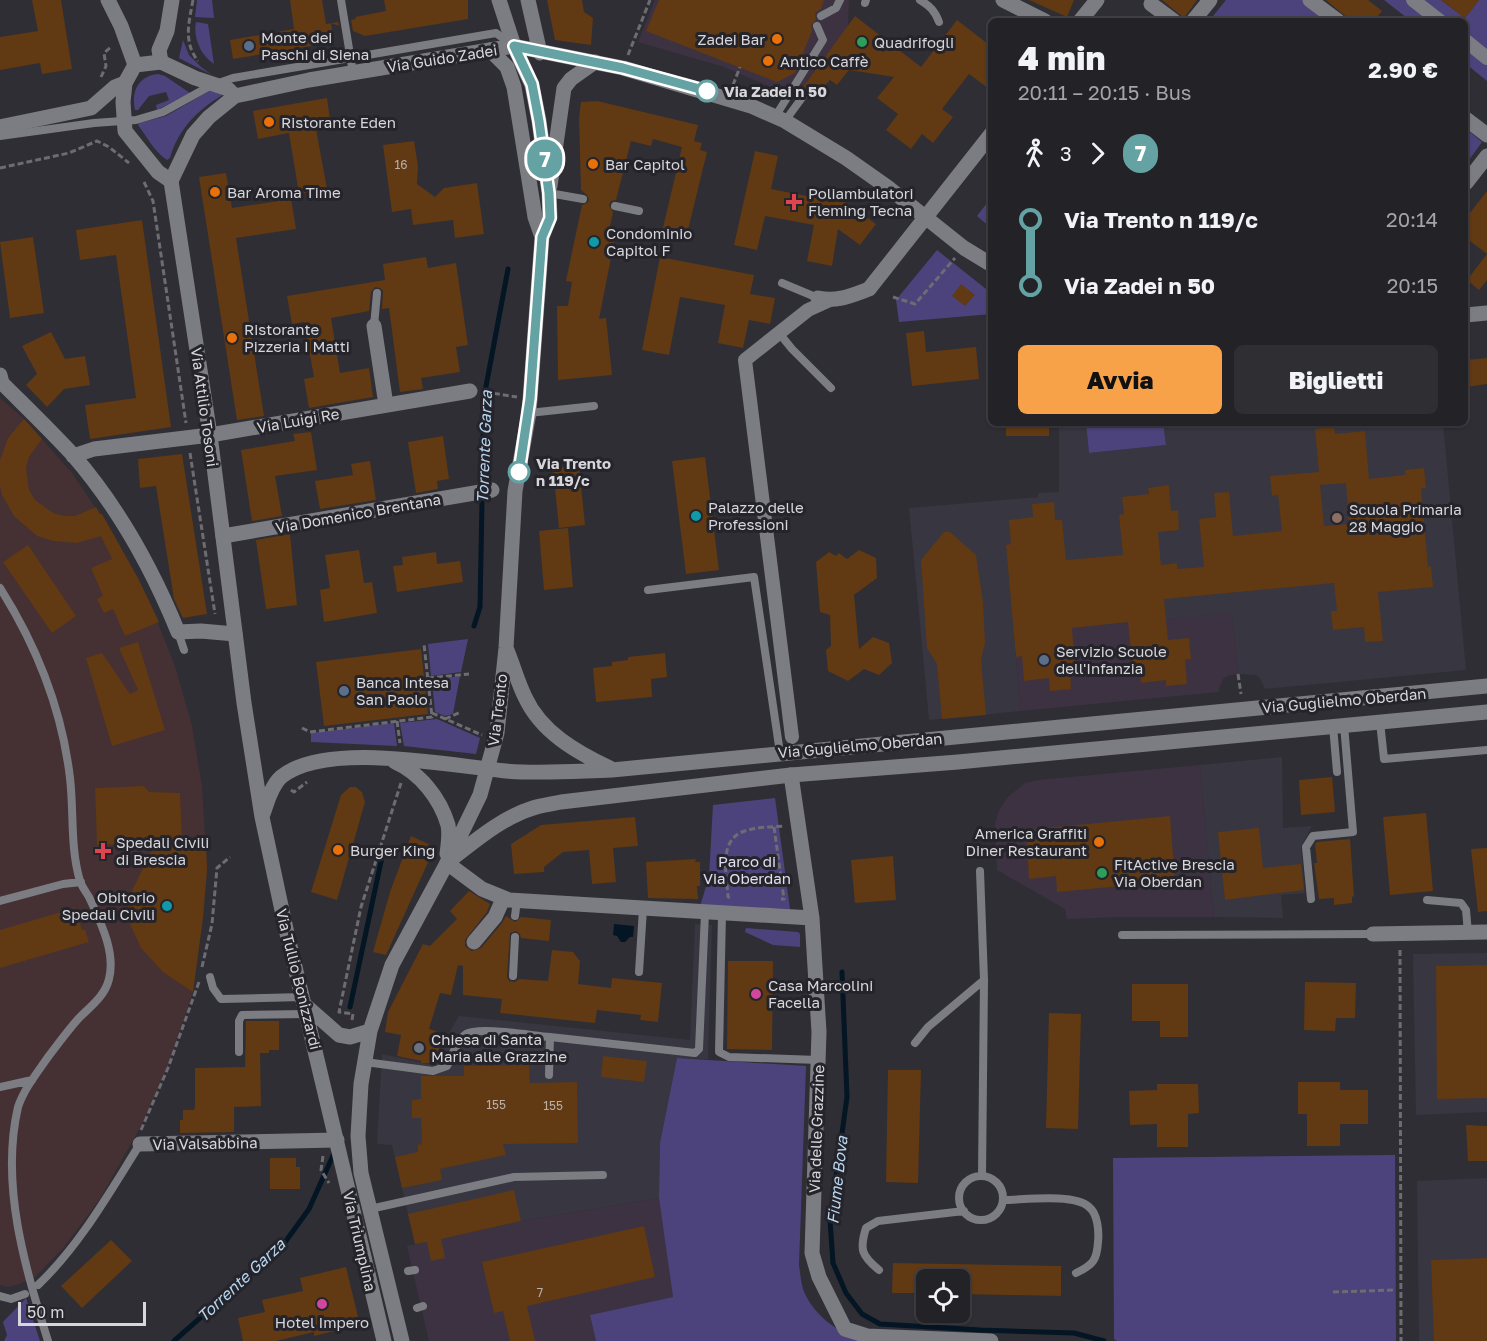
<!DOCTYPE html>
<html lang="it">
<meta charset="utf-8">
<style>
:root{--surface:#232227;--page:#2f2f33;--text:#f1f3f6;--muted:#a3a4a7;--line:#403f44;--accent:#f7a149}
body{margin:0;font-family:"Golos Text",sans-serif;background:var(--page);color:var(--text);height:100vh;display:flex;flex-direction:column;font-size:22px;white-space:nowrap}
*{box-sizing:border-box;margin:0}
p{font-size:20px;color:var(--muted)}
.icon{flex:none;width:33px;height:33px;fill:none;stroke:currentColor;stroke-width:2;stroke-linecap:round;stroke-linejoin:round}
.map{position:relative;flex:1;overflow:hidden}
.side{position:absolute;left:988px;top:18px;width:480px;height:408px;display:flex;flex-direction:column;background:var(--surface);border-radius:9px;box-shadow:0 2px 4px #0004,0 0 0 2px var(--line)}
.side>*{flex:none}
.badge{padding:0 12px;border-radius:20px;font-size:21px;line-height:39px}
.buttons{position:absolute;left:916px;top:1269px;display:grid;gap:12px}
.buttons a{display:grid;place-items:center;width:54px;height:54px;border-radius:9px;background:var(--surface);box-shadow:0 2px 4px #0004,0 0 0 2px var(--line);font-size:30px}
.scale{position:absolute;left:18px;bottom:15px;width:128px;box-sizing:border-box;padding-left:6px;border:3px solid #d7d7db;border-top:0;font-size:16px;line-height:21px;white-space:nowrap;color:#d7d7db;-webkit-text-stroke:4px #25242a;paint-order:stroke}
.map>.badge{position:absolute;translate:-50% -50%;box-shadow:0 0 0 3px #fff}
.legs{display:flex;align-items:center;gap:9px;height:66px;padding:0 30px;font-size:20px}
.legs p{margin-inline-start:auto}
.headline{display:flex;align-items:center;justify-content:space-between;height:102px;padding:0 30px}
h1{font-size:33px;font-weight:800;line-height:45px}
.cta{display:flex;gap:12px;margin-top:auto;padding:12px 30px}
.cta a{flex:1;height:69px;border-radius:9px;background:var(--accent);color:#111;font-size:24px;font-weight:800;line-height:69px;text-align:center}
.cta a+a{background:var(--page);color:var(--text)}
ul{padding:0 30px;list-style:none}
li{display:flex;align-items:center;gap:21px;height:66px;font-size:22px}
li i{display:grid;place-items:center;width:9px;height:100%;margin:0 8px;background:currentColor}
li i::after{content:'';width:15px;height:15px;margin:-8px;border:4px solid;border-radius:50%;background:var(--surface)}
li p{margin-inline-start:auto}
li:first-child i{background:linear-gradient(#0000 50%,currentColor 0)}
li:last-child i{background:linear-gradient(currentColor 50%,#0000 0)}
.map>svg:first-child{display:block}
</style>
<div class="map">
<svg width="1487" height="1341" viewBox="0 0 1487 1341">
<rect width="100%" height="100%" fill="#2f2e34"/>
<path fill="#3d3241" d="M655 0H849L848 26 803 86 794 80 785 93 724 67 638 42Z
M1232 612 1238 674 1227 676 1223 679 1218 692 1020 711 1014 633Z
M1200 765 1214 917H1117L1067 919 1065 909 997 870 995 824 999 810 1009 796 1025 783 1038 780Z
M659 1198 673 1297 590 1315 596 1341H429L407 1246 521 1221Z"/>
<path fill="#373641" d="M1059 423H1086L1089 453 1165 445 1163 423H1443L1466 670 1265 689 1260 678 1256 675 1238 674 1232 613 1014 633 1020 711 929 720 909 508 1038 497V493L1059 492Z
M1282 757 1283 828 1312 826 1301 847 1305 893 1281 895 1283 918 1214 917 1200 765Z
M695 924 712 925 708 1059 677 1058 660 1143 659 1198 521 1221 415 1244 392 1145 377 1144 382 1054 437 1066 442 1045 459 1016 690 1040Z
M1487 953V1112L1416 1115 1413 954Z
M1487 1178V1341H1419L1417 1181Z"/>
<path fill="#453033" d="M0 398 24 419 72 473 115 537 150 603 175 666 192 726 202 786 207 870 193 992 167 1068 143 1122 100 1199 64 1247 35 1277 17 1285 7 1287 0 1285Z"/>
<path fill="#4c437c" d="M197 0H212L214 18 195 17Z
M1226 0H1303L1329 21H1209Z
M1384 0H1441L1465 18 1479 0H1487V81L1466 64V21H1411Z
M196 22 208 24 214 64C200 55 193 37 196 22Z
M183 40 189 55 201 67 212 75 179 58Z
M158 74 165 76 190 93 157 110 156 105 169 100 166 92 149 96 138 110H135C131 92 138 76 158 74Z
M211 90 226 93C199 108 178 129 170 158L167 160C154 151 147 137 138 125L139 123 166 116Z
M1466 129 1482 142 1466 164Z
M991 198V228L977 216Z
M937 250 991 293V314L899 322 896 300Z
M1086 423H1163L1166 445 1089 453Z
M468 639 461 672 431 676 428 644Z
M460 676 453 714 445 716 435 712 432 680Z
M437 719 480 738 476 754 404 746 400 723Z
M394 723 397 746 311 742V733Z
M775 798 790 909 700 906 709 877 713 805Z
M746 928 798 932 800 934V947L773 945 745 932Z
M677 1058 806 1066 799 1265C800 1273 801 1281 803 1289 812 1314 838 1333 862 1341H596L590 1315 673 1297 659 1198 660 1143Z
M1395 1155 1396 1341H1117L1114 1339 1113 1158Z
M26 1298 40 1341H4L7 1335 3 1322Z"/>
<path fill="#041523" d="M614 924 634 926 633 937H630L625 942H621L617 936 613 935Z"/>
<g fill="none" stroke-linecap="round" stroke-linejoin="round">
<path stroke="#041523" stroke-width="5" d="M474 626 480 607 484 397 508 269
M842 972 847 1097 830 1220 833 1263 846 1293 862 1314 880 1324 980 1330 1074 1333 1104 1341
M350 1007 382 857
M174 1341 283 1245 309 1209 335 1151"/>
</g>
<path fill="#613913" fill-rule="evenodd" d="M32 0H61L72 69 42 74 40 63 0 70V37L38 31Z
M290 0H322L326 24 338 22 339 26 331 23 334 42 233 59 230 40 294 29Z
M384 0H468V19L365 36 353 31 351 20 356 19 355 17 386 11Z
M547 0H582L584 12 593 18 591 45 555 40Z
M659 0H824L821 9 815 13 816 20 811 25 812 31 795 73 777 82 646 31Z
M1029 0H1074L1067 17Z
M1162 0H1197L1184 18Z
M1326 0H1368L1382 11 1374 21H1351Z
M1441 0H1479L1465 18Z
M855 16 921 67 957 20 992 47V91L969 74 942 109 953 117 933 143 922 134 911 149 886 130 898 114 877 98 894 77 849 70 837 85 830 80 815 97 807 90 802 88Z
M327 98 331 127 316 129 327 189 299 194 289 133 258 139 253 111Z
M597 101 698 125 694 141 702 143 700 150 707 152 686 238 662 232 682 147 653 139 651 146 631 141 616 200 611 201 609 205 613 212 609 231 616 232 599 319 606 318 612 375 558 380 557 306H568L572 282 566 281 572 252 582 205 587 203 589 200 587 195 581 190 579 118 581 102Z
M414 141 418 166 417 184 435 197 444 188 477 183 484 234 455 238 453 220 413 225 411 209 392 212 383 145Z
M755 151 778 156 771 189 822 199 829 191 876 224 860 245 838 229 832 266 807 261 814 225 765 216 757 250 734 245Z
M226 173 232 208 291 199 296 229 236 238 264 416 237 420 199 177Z
M1487 191V280L1479 290 1467 280 1487 254 1466 238V218Z
M142 220 171 427 90 439 85 405 136 398 116 255 80 260 76 230Z
M33 237 44 313 10 318 0 242Z
M426 257 428 268 456 263 468 345 456 347 460 372 421 378 423 389 400 392 389 308 382 309 383 291 380 288 375 287 371 292 369 311 331 318 340 373 369 368 373 397 309 408 304 379 314 377 304 322 292 324 287 296 385 280 383 264Z
M660 257 754 275 750 294 775 298 770 324 749 320 743 348 718 343 725 305 680 297 669 355 642 350Z
M961 284 975 295 965 306 952 296Z
M924 331 926 352 976 347 979 379 912 386 906 333Z
M51 332 65 359 85 356 90 385 64 389 47 407 26 385 37 374 22 346Z
M1487 358V384L1466 387V360Z
M24 419 42 439 29 457 26 468 29 490 35 500 53 513 64 516H75L96 507 100 514H102L139 580 159 622 125 636 113 609 104 613 97 599 103 596 91 568 112 559 101 536 77 543 53 541 37 536 14 516 2 495 0 486V460L8 438Z
M1006 423H1049V436H1006Z
M1334 427 1335 434 1365 431 1369 479 1405 475V470L1424 468 1426 488H1421L1428 567 1431 566 1433 587 1378 592 1383 641 1365 642 1364 627 1333 630 1331 611H1337L1334 583 1164 599 1168 640 1189 638 1191 659H1185L1187 684 1166 686V680L1141 683 1139 663H1132L1128 622 1072 628 1075 669H1070L1071 689 1050 691 1049 678 1024 681 1022 656 1016 657 1006 545 1011 544 1009 520 1033 517 1032 504 1054 502 1055 520H1062L1066 560 1123 555 1119 515 1124 514 1122 497 1149 494 1148 488 1169 485 1171 511 1178 510 1179 530 1158 532 1161 565 1177 563V569L1204 567 1199 519 1216 517 1214 493 1229 492 1233 536 1282 531 1278 495 1272 496 1270 476 1319 472 1315 429ZM1346 483 1349 524 1324 526 1320 485Z
M311 432 317 470 275 476 282 516 252 521 241 450 295 441 293 434Z
M443 436 449 479 437 481 438 489 416 493 408 442Z
M182 454 207 614 183 618 174 599 156 486 140 488 138 459Z
M705 457 719 570 686 574 672 461Z
M370 461 376 500 320 509 315 481 353 475 351 464Z
M579 466 585 525 559 528 553 468Z
M568 528 573 587 544 590 539 531Z
M944 532H950L976 555 983 602 985 643 981 660 986 715 942 719 937 664 927 648 921 560Z
M290 534 297 605 266 609 256 540Z
M28 545 76 616 52 633 3 562Z
M359 550 364 583 372 582 377 613 324 622 320 590 330 588 325 555Z
M859 550 876 558 877 578 854 595 859 649 873 637 889 643 892 663 879 675 864 669 848 681 828 671 826 650 831 646 830 615 820 612 816 562 829 552 836 556 839 553 847 559Z
M436 552 437 564 460 561 463 582 397 592 393 566 403 565 402 557Z
M138 642 165 730 112 746 86 658 102 653 130 694 138 690 119 648Z
M421 649 428 714 324 726 316 662Z
M665 653 667 677 651 679 652 697 596 702 593 668 612 666V662L628 660V657Z
M1332 777 1335 812 1301 815 1299 780Z
M144 786 149 792 180 793 182 840 206 842 207 870 203 918 193 992 163 972 141 948 130 924V895L155 843 97 845 95 788Z
M350 787H356L362 792 365 802 337 900 311 892 341 795Z
M1426 813 1433 891 1390 895 1383 817Z
M1170 816 1175 881 1057 892 1056 876 1029 879 1026 830Z
M635 817 638 846 613 848 616 882 592 884 589 850 563 852 544 867V872L514 874 511 844 541 825Z
M1259 828 1263 868 1301 864 1304 890 1225 900 1218 832Z
M411 836 435 847 386 955 373 952 390 892Z
M1350 839 1354 896 1352 897V903L1334 905V898L1319 899 1314 863H1317L1315 844 1317 842Z
M1487 848V911L1478 912 1471 849Z
M893 856 896 900 855 903 851 860Z
M696 859 695 862H700V886H697L698 899 648 898 646 862Z
M469 891 490 904 487 912 465 940V946L472 951 481 948 502 923 506 916 515 922 521 917 551 920 549 941 521 938 520 934 516 931 510 933 507 977 509 981 515 982 519 979 548 981 552 950 573 952 580 961 578 984 611 988 612 978 662 983 658 1022 640 1020 641 1015 597 1010 595 1023 500 1013 502 999 463 995V966L458 965 451 995 440 993 429 1029 436 1031 433 1042 440 1044 436 1063H421V1061L397 1056 401 1035 385 1032 388 1012 423 944 430 946 457 919 450 911Z
M75 908 82 930H85L89 942 0 968V930Z
M728 961H773L772 1050 727 1049Z
M1487 965V1098L1437 1099 1436 966Z
M1305 982 1356 983 1355 1018H1336L1335 1031 1304 1030Z
M1132 984H1188V1037H1160V1021H1132Z
M1049 1013 1081 1014 1078 1129 1046 1128Z
M246 1021H279V1050H269V1053H260L261 1106 234 1107V1132L180 1133V1120H183V1110H194L195 1107V1068L245 1067Z
M603 1056 647 1061 644 1082 601 1077Z
M529 1065 530 1083 577 1082 578 1143 503 1144 506 1155 440 1169 442 1180 402 1188 395 1157 418 1152V1144L422 1145 421 1118H412V1100L421 1099V1076H464V1066Z
M888 1070H921L918 1183 886 1182Z
M1298 1082H1340V1090H1368V1124H1340V1146H1307V1114H1298Z
M1157 1084H1198L1199 1113 1188 1114V1147H1157V1124L1130 1125 1129 1091 1157 1090Z
M1466 1125 1487 1126V1161H1468Z
M270 1158H296V1167H300V1189H270Z
M514 1190 521 1221 441 1239 445 1258 431 1261 427 1242 415 1244 408 1214Z
M644 1226 655 1277 527 1306 535 1341H510L503 1311 494 1313 482 1262Z
M111 1240 132 1261 82 1308 61 1286Z
M1487 1258V1341H1434L1431 1260Z
M893 1263 1061 1266V1296L960 1294V1280H927V1293H892Z
M346 1267 360 1325 314 1336V1332L276 1341H243L238 1318 265 1312 262 1300 303 1291 300 1278Z"/>
<g fill="none" stroke-linecap="round" stroke-linejoin="round">
<path stroke="#6d6c72" stroke-width="3" stroke-dasharray="6 3" stroke-linecap="butt" d="M193 0C189 22 183 42 198 61
M628 55 650 0
M101 77 106 66 104 53 111 47
M733 85 740 67
M0 168 69 153 97 141 109 147 129 163
M144 182 153 201 186 423
M893 297 915 304 955 258
M485 392 517 397
M190 453 215 614
M1238 674 1241 694
M428 678 469 674
M432 713 482 735
M445 719 461 712
M397 721 400 743
M302 728 310 732 432 717 424 644
M291 790 294 792 307 782
M774 827 784 899H781
M730 897H728C727 877 718 842 742 832 754 827 771 827 784 826
M1400 950 1401 1341
M202 967 212 924 217 868 230 857
M352 1020 353 1014 339 1012 361 907 401 783
M141 1130 168 1068 199 982
M323 1156 321 1170 329 1183
M1333 1292 1395 1290"/>
<path stroke="#7c7c83" stroke-width="8" d="M341 0 353 73
M920 0C930 6 935 11 939 22
M865 3 866 0
M821 16 836 8 840 0
M775 117 823 40 817 26
M785 121 804 95
M0 136 94 123 136 120 163 112 210 86 233 78 496 33 511 44
M549 193 583 199
M615 206 639 211
M782 283 818 298
M374 326 377 293
M779 333 792 349 831 388
M529 413 594 406
M0 588C36 645 62 710 70 778 74 812 70 847 80 881 82 887 86 892 89 897 100 921 116 952 109 979 105 996 91 1006 79 1018 68 1030 58 1044 48 1057 37 1073 24 1089 18 1107 0 1185 25 1267 48 1341
M648 590 754 577 780 753
M178 632 184 650
M1380 722 1384 759 1487 750
M1333 726 1337 772
M980 871 984 980 982 1176
M1311 899 1306 847 1313 836 1353 832 1344 725
M1427 900 1461 903 1466 910 1468 933
M0 901 63 884 81 882
M722 914 719 1052 729 1057 818 1060
M515 916 517 900
M1122 935 1373 934
M639 972 643 909
M513 976 515 937
M210 977 213 988 221 999 303 997
M550 1037 695 1053 699 1049 705 913
M915 1043 928 1027 984 980
M239 1052V1021L242 1015 307 1014
M365 1062 433 1071 447 1066C452 1056 457 1040 466 1034 479 1026 533 1036 550 1037L549 1075
M0 1087 32 1080
M959 1198a22 22 0 1 1 44 0a22 22 0 1 1-44 0Z
M1003 1200C1023 1200 1074 1193 1089 1207 1098 1214 1099 1232 1098 1242 1097 1260 1093 1265 1076 1273
M370 1209 514 1177 603 1175
M879 1270C862 1256 859 1250 866 1228L878 1221 964 1211
M408 1271 415 1270
M38 1285C80 1245 109 1193 140 1144
M0 1296 11 1299 25 1294
M417 1308 423 1306"/>
<path stroke="#7c7c83" stroke-width="14" d="M1413 0 1440 21
M1466 41 1487 58
M792 737 745 360 808 310 830 300"/>
<path stroke="#7c7c83" stroke-width="15" d="M528 0 540 53
M1003 0 1045 21
M1310 0 1338 21
M1151 4 1174 21
M1080 21 1097 0
M1193 21 1210 0
M514 46 623 68 751 106 785 121 846 158 890 189 964 248 992 265
M1466 119 1487 135
M1466 183 1487 156
M818 298C837 302 850 296 869 289L992 133
M1466 315 1487 313
M374 326 386 405
M0 375 2 383C26 407 50 430 73 455 118 507 152 568 178 632L201 631 235 634
M73 456 94 449 210 435 470 391
M223 536 492 490
M791 775 812 918 819 1032 812 1253 819 1277 845 1329 867 1336 991 1341
M447 863 482 889 509 900 812 918
M1373 934 1487 932
M474 942 495 917 503 899
M140 1144 337 1140"/>
<path stroke="#7c7c83" stroke-width="15" d="M108 0 121 26 135 65
M161 62 195 78 228 89 235 96
M235 96 309 80 514 46
M0 127 91 108 115 87 125 83
M171 181 193 135 209 117 235 96
M550 186 564 88 571 79 595 62"/>
<path stroke="#7c7c83" stroke-width="15" d="M172 0 167 31 159 50 161 62 135 65 125 83 123 102 125 131 158 172 171 181 210 435 244 703 262 817 286 929 384 1341
M490 50 507 67 514 87 535 217 542 237
M506 648C513 664 517 681 525 697 541 732 576 752 610 768
M395 762C420 773 440 798 448 825 450 834 448 845 447 854
M263 814C267 803 271 786 281 777 326 740 451 766 506 771 542 774 577 771 612 770L1487 686
M449 861C475 841 501 818 533 808 542 805 552 804 561 802L791 775 958 762 1487 712
M305 1005 339 1035 350 1037 370 1031
M402 1341 361 1173 358 1136 361 1084 370 1031 392 965 447 863 480 795 497 733 506 648 515 491 529 413 542 237 550 217 549 193 539 121 532 85 514 46 499 0"/>
</g>
<g fill="none" stroke-linecap="round" stroke-linejoin="round">
<defs>
<path id="line-1" d="M519 472 530 399 542 237 550 218 549 193 539 121 532 84 514 46 623 68 707 91"/>
</defs>
<use href="#line-1" stroke="#fff" stroke-width="14"/>
<use href="#line-1" stroke="#65a2a3" stroke-width="9"/>
</g>
<g fill="#e8710a" stroke="#25242a" stroke-width="2">
<circle cx="777" cy="39" r="6"/>
<circle cx="768" cy="61" r="6"/>
<circle cx="269" cy="122" r="6"/>
<circle cx="593" cy="164" r="6"/>
<circle cx="215" cy="192" r="6"/>
<circle cx="232" cy="338" r="6"/>
<circle cx="1099" cy="842" r="6"/>
<circle cx="338" cy="850" r="6"/>
</g>
<g fill="#2e9e5b" stroke="#25242a" stroke-width="2">
<circle cx="862" cy="42" r="6"/>
<circle cx="1102" cy="873" r="6"/>
</g>
<g fill="#5c6f8a" stroke="#25242a" stroke-width="2">
<circle cx="249" cy="46" r="6"/>
<circle cx="1044" cy="660" r="6"/>
<circle cx="344" cy="691" r="6"/>
</g>
<g fill="#fff" stroke="#65a2a3" stroke-width="3">
<circle cx="707" cy="91" r="10"/>
<circle cx="519" cy="472" r="10"/>
</g>
<g fill="#e0444e" stroke="#25242a" stroke-width="2">
<path d="M791 193h6v6h6v6h-6v6h-6v-6h-6v-6h6z"/>
<path d="M100 842h6v6h6v6h-6v6h-6v-6h-6v-6h6z"/>
</g>
<g fill="#0f9aa8" stroke="#25242a" stroke-width="2">
<circle cx="594" cy="242" r="6"/>
<circle cx="696" cy="516" r="6"/>
<circle cx="167" cy="906" r="6"/>
</g>
<circle fill="#8d6e63" stroke="#25242a" stroke-width="2" cx="1337" cy="518" r="6"/>
<g fill="#d1479c" stroke="#25242a" stroke-width="2">
<circle cx="756" cy="994" r="6"/>
<circle cx="322" cy="1304" r="6"/>
</g>
<circle fill="#6b7280" stroke="#25242a" stroke-width="2" cx="419" cy="1048" r="6"/>
<g text-anchor="middle" dominant-baseline="central" stroke-width="6" stroke-linejoin="round" paint-order="stroke">
<g font-size="12" fill="#bab0a9">
<text x="401" y="164">16</text>
<text x="496" y="1104">155</text>
<text x="553" y="1105">155</text>
<text x="540" y="1292">7</text>
</g>
<g font-size="15" fill="#d7d7db" stroke="#25242a" text-anchor="start">
<text x="261" y="37">Monte dei<tspan x="261" dy="17">Paschi di Siena</tspan></text>
<text x="765" y="39" text-anchor="end">Zadei Bar</text>
<text x="874" y="42">Quadrifogli</text>
<text x="780" y="61">Antico Caffè</text>
<text x="281" y="122">Ristorante Eden</text>
<text x="605" y="164">Bar Capitol</text>
<text x="227" y="192">Bar Aroma Time</text>
<text x="808" y="193">Poliambulatori<tspan x="808" dy="17">Fleming Tecna</tspan></text>
<text x="606" y="233">Condominio<tspan x="606" dy="17">Capitol F</tspan></text>
<text x="244" y="329">Ristorante<tspan x="244" dy="17">Pizzeria I Matti</tspan></text>
<text x="708" y="507">Palazzo delle<tspan x="708" dy="17">Professioni</tspan></text>
<text x="1349" y="509">Scuola Primaria<tspan x="1349" dy="17">28 Maggio</tspan></text>
<text x="1056" y="651">Servizio Scuole<tspan x="1056" dy="17">dell'Infanzia</tspan></text>
<text x="356" y="682">Banca Intesa<tspan x="356" dy="17">San Paolo</tspan></text>
<text x="1087" y="833" text-anchor="end">America Graffiti<tspan x="1087" dy="17">Diner Restaurant</tspan></text>
<text x="116" y="842">Spedali Civili<tspan x="116" dy="17">di Brescia</tspan></text>
<text x="350" y="850">Burger King</text>
<text x="1114" y="864">FitActive Brescia<tspan x="1114" dy="17">Via Oberdan</tspan></text>
<text x="155" y="897" text-anchor="end">Obitorio<tspan x="155" dy="17">Spedali Civili</tspan></text>
<text x="768" y="985">Casa Marcolini<tspan x="768" dy="17">Facella</tspan></text>
<text x="431" y="1039">Chiesa di Santa<tspan x="431" dy="17">Maria alle Grazzine</tspan></text>
<text x="322" y="1322" text-anchor="middle">Hotel Impero</text>
</g>
<g font-size="15" fill="#d7d7db" stroke="#25242a">
<text transform="translate(442 58) rotate(-9)">Via Guido Zadei</text>
<text transform="translate(205 407) rotate(82)">Via Attilio Tosoni</text>
<text transform="translate(298 420) rotate(-10)">Via Luigi Re</text>
<text transform="translate(358 513) rotate(-10)">Via Domenico Brentana</text>
<text transform="translate(1344 700) rotate(-5)">Via Guglielmo Oberdan</text>
<text transform="translate(497 710) rotate(-83)">Via Trento</text>
<text transform="translate(860 745) rotate(-5)">Via Guglielmo Oberdan</text>
<text transform="translate(299 979) rotate(76)">Via Tullio Bonizzardi</text>
<text transform="translate(816 1129) rotate(-88)">Via delle Grazzine</text>
<text transform="translate(205 1143) rotate(-1)">Via Valsabbina</text>
<text transform="translate(360 1241) rotate(77)">Via Triumplina</text>
</g>
<g font-size="15" font-weight="bold" fill="#d7d7db" stroke="#25242a" text-anchor="start">
<text x="724" y="91">Via Zadei n 50</text>
<text x="536" y="463">Via Trento<tspan x="536" dy="17">n 119/c</tspan></text>
</g>
<g font-size="15" fill="#e0dff1" stroke="#25242a">
<text x="747" y="861">Parco di<tspan x="747" dy="17">Via Oberdan</tspan></text>
</g>
<g font-size="16" font-style="italic" fill="#b6d5f0" stroke="#25242a">
<text transform="translate(484 447) rotate(-88)">Torrente Garza</text>
<text transform="translate(837 1180) rotate(-84)">Fiume Bova</text>
<text transform="translate(241 1280) rotate(-43)">Torrente Garza</text>
</g>
</g>
</svg>
<div class="buttons">
<a><svg class="icon" aria-label="locate" viewBox="0 0 24 24"><circle cx="12" cy="12" r="6"/><path d="M12 2v4M12 18v4M2 12h4M18 12h4"/></svg></a>
</div>
<div class="scale">50 m</div>
<b class="badge" style="left:545px;top:159px;background:#65a2a3;color:#fff">7</b>
<section class="side">
<div class="headline"><div><h1>4 min</h1><p>20:11 – 20:15 · Bus</p></div><b>2.90 €</b></div>
<div class="legs"><svg class="icon" aria-label="walk" viewBox="0 0 24 24"><circle cx="13" cy="4" r="2"/><path d="M13 8l-2 6 4 7M11 14l-3 7M7 12l3-4h3l4 4"/></svg>3<svg class="icon" aria-label="forward" viewBox="0 0 24 24"><path d="M9 5l7 7-7 7"/></svg><b class="badge" style="background:#65a2a3;color:#fff">7</b></div>
<ul>
<li><i style="color:#65a2a3"></i><b>Via Trento n 119/c</b><p>20:14</p></li>
<li><i style="color:#65a2a3"></i><b>Via Zadei n 50</b><p>20:15</p></li>
</ul>
<div class="cta"><a>Avvia</a><a>Biglietti</a></div>
</section>
</div>
